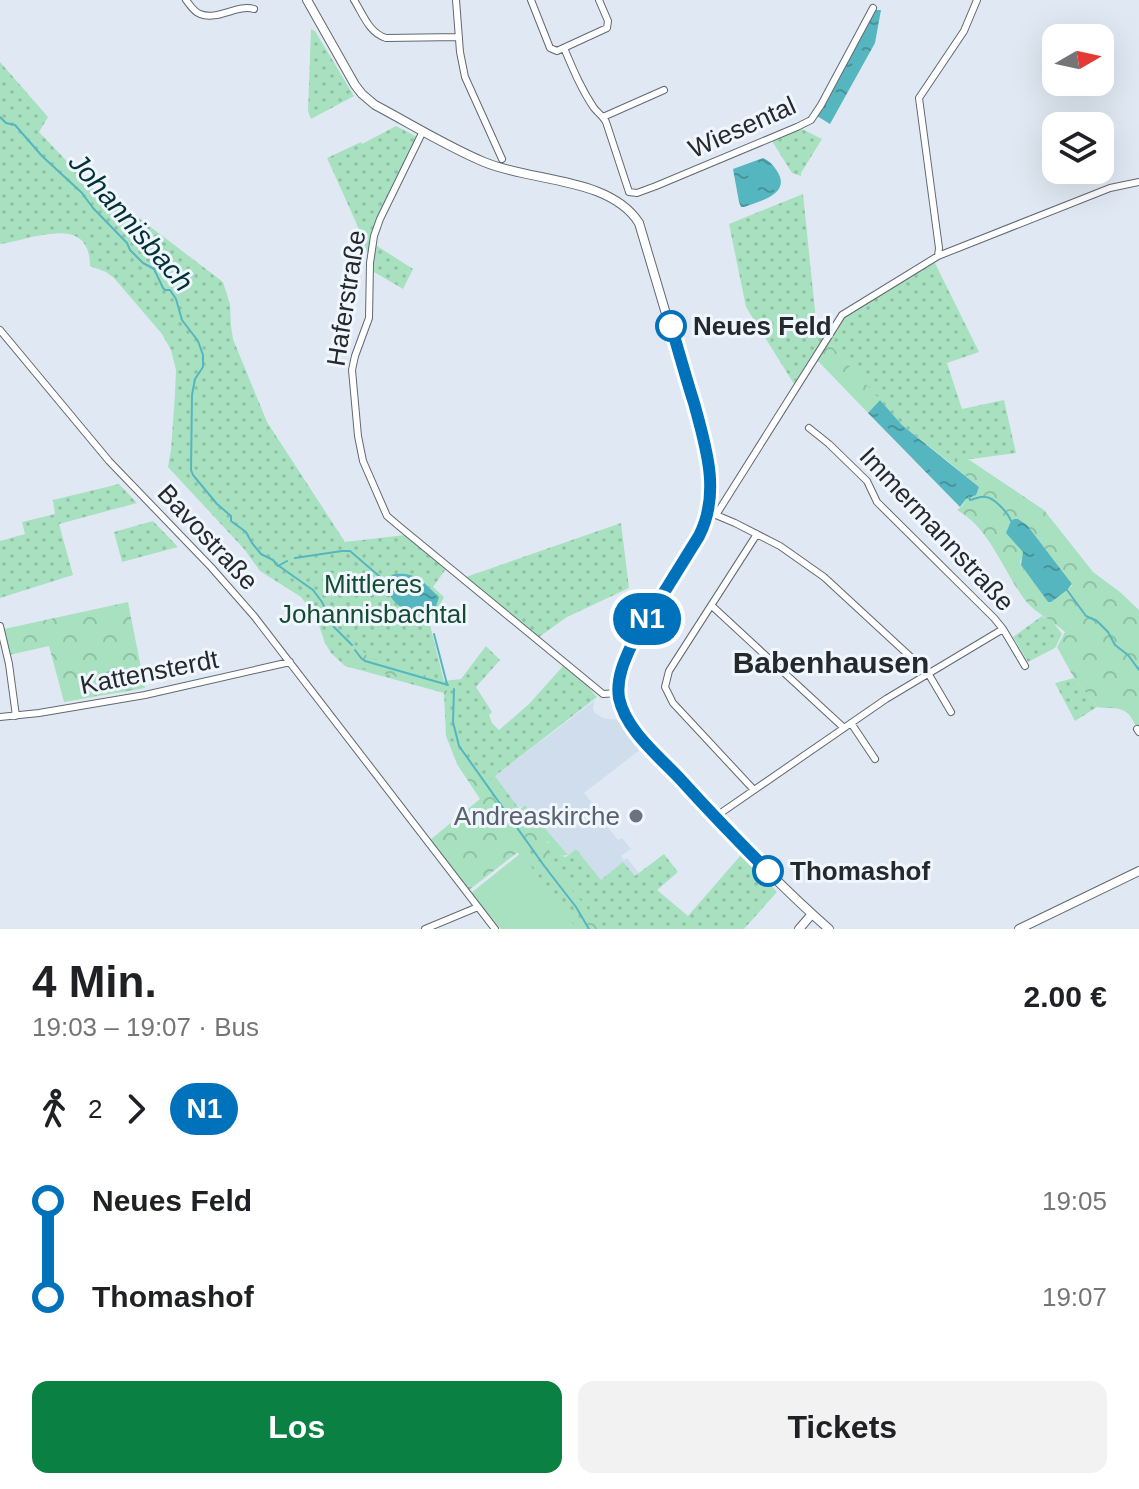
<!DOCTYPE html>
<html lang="de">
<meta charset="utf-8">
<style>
:root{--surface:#fff;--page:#f2f2f2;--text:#202124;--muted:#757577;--accent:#0b8043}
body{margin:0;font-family:Arial,sans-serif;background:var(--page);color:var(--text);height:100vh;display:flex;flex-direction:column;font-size:30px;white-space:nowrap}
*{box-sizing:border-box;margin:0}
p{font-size:26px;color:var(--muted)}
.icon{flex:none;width:44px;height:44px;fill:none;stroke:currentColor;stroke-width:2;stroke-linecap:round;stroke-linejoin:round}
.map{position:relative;height:929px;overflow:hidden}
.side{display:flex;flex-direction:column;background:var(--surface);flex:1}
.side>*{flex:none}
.badge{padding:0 16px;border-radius:26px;font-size:28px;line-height:52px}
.needle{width:52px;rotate:81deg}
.tools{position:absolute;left:1042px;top:24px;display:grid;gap:16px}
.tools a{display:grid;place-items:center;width:72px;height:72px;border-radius:16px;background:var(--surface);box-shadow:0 8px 32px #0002;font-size:40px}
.map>.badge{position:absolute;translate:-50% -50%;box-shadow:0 0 0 4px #fff}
.legs{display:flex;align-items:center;gap:12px;height:88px;padding:0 32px;font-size:26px}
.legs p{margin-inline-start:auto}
.head{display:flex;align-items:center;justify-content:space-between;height:136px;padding:0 32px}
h1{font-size:44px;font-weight:700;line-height:60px}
.cta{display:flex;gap:16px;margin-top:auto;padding:16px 32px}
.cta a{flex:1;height:92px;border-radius:16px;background:var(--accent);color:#fff;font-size:32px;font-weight:700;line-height:92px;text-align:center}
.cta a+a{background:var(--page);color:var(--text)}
ul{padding:0 32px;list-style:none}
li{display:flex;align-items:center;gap:28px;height:96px;font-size:30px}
li i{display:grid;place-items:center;width:12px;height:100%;margin:0 10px;background:currentColor}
li i::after{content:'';width:20px;height:20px;margin:-10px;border:6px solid;border-radius:50%;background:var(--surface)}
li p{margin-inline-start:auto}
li:first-child i{background:linear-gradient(#0000 50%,currentColor 0)}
li:last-child i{background:linear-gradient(currentColor 50%,#0000 0)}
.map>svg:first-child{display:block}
</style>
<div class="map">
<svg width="1139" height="929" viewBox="0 0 1139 929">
<defs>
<pattern id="grass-dots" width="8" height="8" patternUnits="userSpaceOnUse" patternTransform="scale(2)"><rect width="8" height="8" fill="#a8e1bf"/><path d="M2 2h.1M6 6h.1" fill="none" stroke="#90c1a4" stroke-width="1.8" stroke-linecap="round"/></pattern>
<pattern id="forest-crowns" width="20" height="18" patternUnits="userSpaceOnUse" patternTransform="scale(2)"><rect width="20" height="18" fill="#a8e1bf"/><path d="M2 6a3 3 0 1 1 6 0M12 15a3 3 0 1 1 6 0" fill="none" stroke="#90c1a4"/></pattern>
<pattern id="water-ripples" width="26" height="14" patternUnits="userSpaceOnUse" patternTransform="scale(2)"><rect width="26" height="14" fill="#56b6bf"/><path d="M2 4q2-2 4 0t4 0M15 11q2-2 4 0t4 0" fill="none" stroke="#47949b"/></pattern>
</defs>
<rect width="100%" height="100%" fill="#e0e9f3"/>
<path fill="#cfddec" d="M594 701 593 709 595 713 603 718 617 720 641 749 584 793 608 823 606 825 618 840 622 838 631 849 621 856 624 860 627 858 639 873 613 895 576 849 568 855 525 805 516 809 494 777Z"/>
<path fill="url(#grass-dots)" d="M311 29 315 31 354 96 311 119 308 111Z
M0 62 48 117 39 132 106 202 131 212 223 282 230 304 231 326 233 339 267 422 345 542 405 535 446 569 433 587 444 597 433 620 429 621 444 681 461 679 486 646 500 660 476 687 492 712 489 715 492 723 499 730 529 704 564 665 584 682 597 697 495 776 544 843H551L561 856 566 857 576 849 601 880 623 862 635 876 664 854 678 872 657 890 688 916 741 855 777 892 744 929H576L520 856 457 764 446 736 444 693 345 666 331 653 325 643 316 617 301 597 260 571 245 550 168 467 171 450 175 394 176 370 171 350 162 334 114 278 106 272 90 266C90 212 31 240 0 244Z
M396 126 417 137 373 232 368 254 355 220 327 158 361 142 362 144Z
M802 129 822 139 801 173V176L792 173 772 141Z
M803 194 817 330 823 338 794 384 746 307 729 224Z
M374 244 413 269 403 289 374 272Z
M934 261 979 352 947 363 962 409 1004 400 1016 453 949 462 902 425 827 341 843 316Z
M119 484 137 503 59 524 73 575 0 598V541L25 534 22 522 55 514 53 500Z
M153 521 178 547 122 562 114 532Z
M621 523 629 588 567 617 539 637 466 577Z
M1042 616 1053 622 1062 634 1055 648 1028 662 1013 637Z
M1074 678 1097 707 1075 721 1055 683Z"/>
<path fill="url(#forest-crowns)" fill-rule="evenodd" d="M827 341 880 400 868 413 816 359Z
M968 459 1044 510 1093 572 1120 592 1139 610V729C1134 725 1132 716 1126 712 1118 706 1105 709 1097 707L1074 678 1057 647 1065 632C1052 620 1036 614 1025 600 1003 571 990 528 957 510L962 506 966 499 973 496 979 487 949 462ZM1018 519 1027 525 1072 584V586L1048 602 1021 565 1020 562 1024 555Z
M128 602 145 688 64 702 49 646 9 655 4 629Z
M359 647 368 657 406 668 444 682 448 694 445 695 442 691 433 687 356 666 345 656Z
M465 757 527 845 469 890 430 840 480 799 457 764Z
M494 777 504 791 503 793 516 808 520 809 525 805 568 855 561 856 548 842 544 844V849L557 867 564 881 587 908 598 929H590L580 911 531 846 487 782Z"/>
<path fill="#a8e1bf" d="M521 853 577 929H501L471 893Z"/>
<path fill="url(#water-ripples)" d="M876 10H881L875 43 830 124 817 116 823 109Z
M763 158C770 161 773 165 777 171 792 194 760 201 744 207H741L739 202 733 169Z
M880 400 902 425 979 487 976 495 966 499 960 507 868 413Z
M1014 519H1018L1027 525 1072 584 1067 590 1051 602H1048L1021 565 1023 552 1006 533 1011 521Z
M394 574C419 572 423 583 439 597L433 616C413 620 383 601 386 579Z"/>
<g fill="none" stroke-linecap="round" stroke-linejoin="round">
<path stroke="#56b6bf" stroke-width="2" d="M0 117 6 123 15 125 42 156 82 193 93 208 127 243 130 250 143 263 154 269 163 288 165 290H170L176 299 182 320 198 341 203 355V367L195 379 192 395 191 470 193 475 217 504 231 516V521L246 532 252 543 261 554 273 560 278 566 287 561
M677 331 712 451 715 469
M969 497 970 500C975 499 980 496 985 497 994 497 1008 513 1011 521
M295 558 342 551H350L386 582
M279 566 313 590 322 602 334 627 352 645
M1067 590 1086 616 1097 621 1108 632 1115 645 1128 655 1139 670
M434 634 447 684
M355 650 361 658 365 661 448 685
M454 689 453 722 459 746 545 867 576 907 589 929"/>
<defs>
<path id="street" d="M186 0C190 5 194 12 200 14 218 21 237 4 254 9
M354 0C363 14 369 33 386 38L459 37
M456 0 460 52 465 77 502 159
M531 0 550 48 557 51 607 28 608 21 599 0
M564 48C573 69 581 89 594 108 598 113 603 116 606 122L629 192
M603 117 664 90
M423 131 380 219 374 236 370 263 369 318 355 356 352 370 358 436 363 461 387 516 400 527 603 694 618 693
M629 192 637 193 656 186 797 127 811 120 821 105 873 8
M938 256 939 248 919 98 964 31 977 0
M0 330 109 461 211 567 254 616 495 929
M809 428 829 444 867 481 877 502 994 618 1003 629 1025 666
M707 514 716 515 735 523 780 546 824 577 928 673 951 712
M716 515 842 315 938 256 1110 188 1139 182
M712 606 844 728
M0 626 9 664 16 716
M0 717 39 713 145 695 290 662
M851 723 875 759
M1137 729 1139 732
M754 790 673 703 665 687 669 671 757 534
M715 817 886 699 1003 629
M425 929 478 907"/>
<path id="secondary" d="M307 0 355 85 362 94 375 105C411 124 446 146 484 162 531 182 610 177 639 223L705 445C712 474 713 504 701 532L632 644C622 665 614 686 622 709 633 737 661 759 681 780 729 831 776 883 829 929
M799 929 812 914
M1019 929 1139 871"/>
</defs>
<use href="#street" stroke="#616871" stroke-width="8"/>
<use href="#secondary" stroke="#616871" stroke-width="10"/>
<use href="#street" stroke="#fff" stroke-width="6"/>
<use href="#secondary" stroke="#fff" stroke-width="8"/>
</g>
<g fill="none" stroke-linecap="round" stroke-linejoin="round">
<defs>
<path id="line-1" d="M671 326C679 352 686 378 694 403 706 447 721 493 699 536L632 644C624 661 616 679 619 698 626 731 660 757 682 781 710 812 739 842 768 871"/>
</defs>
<use href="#line-1" stroke="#fff" stroke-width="18"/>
<use href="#line-1" stroke="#0072bc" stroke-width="12"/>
</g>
<g fill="#fff" stroke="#0072bc" stroke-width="4">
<circle cx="671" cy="326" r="14"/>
<circle cx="768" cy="871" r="14"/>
</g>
<circle fill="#6b7280" stroke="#eff6fe" stroke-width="3" cx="636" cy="816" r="8"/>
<g text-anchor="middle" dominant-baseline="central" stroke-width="6" stroke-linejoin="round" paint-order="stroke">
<g font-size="26" fill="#25292c" stroke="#eff6fe">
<text transform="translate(742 127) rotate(-24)">Wiesental</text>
<text transform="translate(346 298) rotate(-81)">Haferstraße</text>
<text transform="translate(937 529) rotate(47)">Immermannstraße</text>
<text transform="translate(208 537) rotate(47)">Bavostraße</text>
<text transform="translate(149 672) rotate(-11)">Kattensterdt</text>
</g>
<g font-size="26" font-weight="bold" fill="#25292c" stroke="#eff6fe" text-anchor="start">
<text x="693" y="326">Neues Feld</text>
<text x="790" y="871">Thomashof</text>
</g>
<g font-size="26" fill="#154b31" stroke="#eff6fe">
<text x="373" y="584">Mittleres<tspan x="373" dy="30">Johannisbachtal</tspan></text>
</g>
<g font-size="26" fill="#5b616d" stroke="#eff6fe" text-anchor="end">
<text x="620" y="816">Andreaskirche</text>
</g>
<g font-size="28" font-style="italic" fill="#013135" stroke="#eff6fe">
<text transform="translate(131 222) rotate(49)">Johannisbach</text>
</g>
<g font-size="30" font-weight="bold" fill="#25292c" stroke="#eff6fe">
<text x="831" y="662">Babenhausen</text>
</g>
</g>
</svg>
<div class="tools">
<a><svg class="needle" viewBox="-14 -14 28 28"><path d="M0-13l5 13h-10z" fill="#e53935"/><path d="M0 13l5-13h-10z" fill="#757577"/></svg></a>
<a><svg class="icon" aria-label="layers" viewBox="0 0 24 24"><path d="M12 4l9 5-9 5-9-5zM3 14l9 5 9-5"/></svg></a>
</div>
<b class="badge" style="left:647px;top:619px;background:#0072bc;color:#fff">N1</b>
</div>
<section class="side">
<div class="head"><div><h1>4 Min.</h1><p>19:03 – 19:07 · Bus</p></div><b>2.00 €</b></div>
<div class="legs"><svg class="icon" aria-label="walk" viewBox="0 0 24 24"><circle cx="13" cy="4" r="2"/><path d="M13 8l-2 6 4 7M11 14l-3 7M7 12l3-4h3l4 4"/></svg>2<svg class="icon" aria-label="forward" viewBox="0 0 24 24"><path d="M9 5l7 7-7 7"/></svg><b class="badge" style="background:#0072bc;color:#fff">N1</b></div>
<ul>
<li><i style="color:#0072bc"></i><b>Neues Feld</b><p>19:05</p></li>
<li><i style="color:#0072bc"></i><b>Thomashof</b><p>19:07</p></li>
</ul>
<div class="cta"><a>Los</a><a>Tickets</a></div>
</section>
